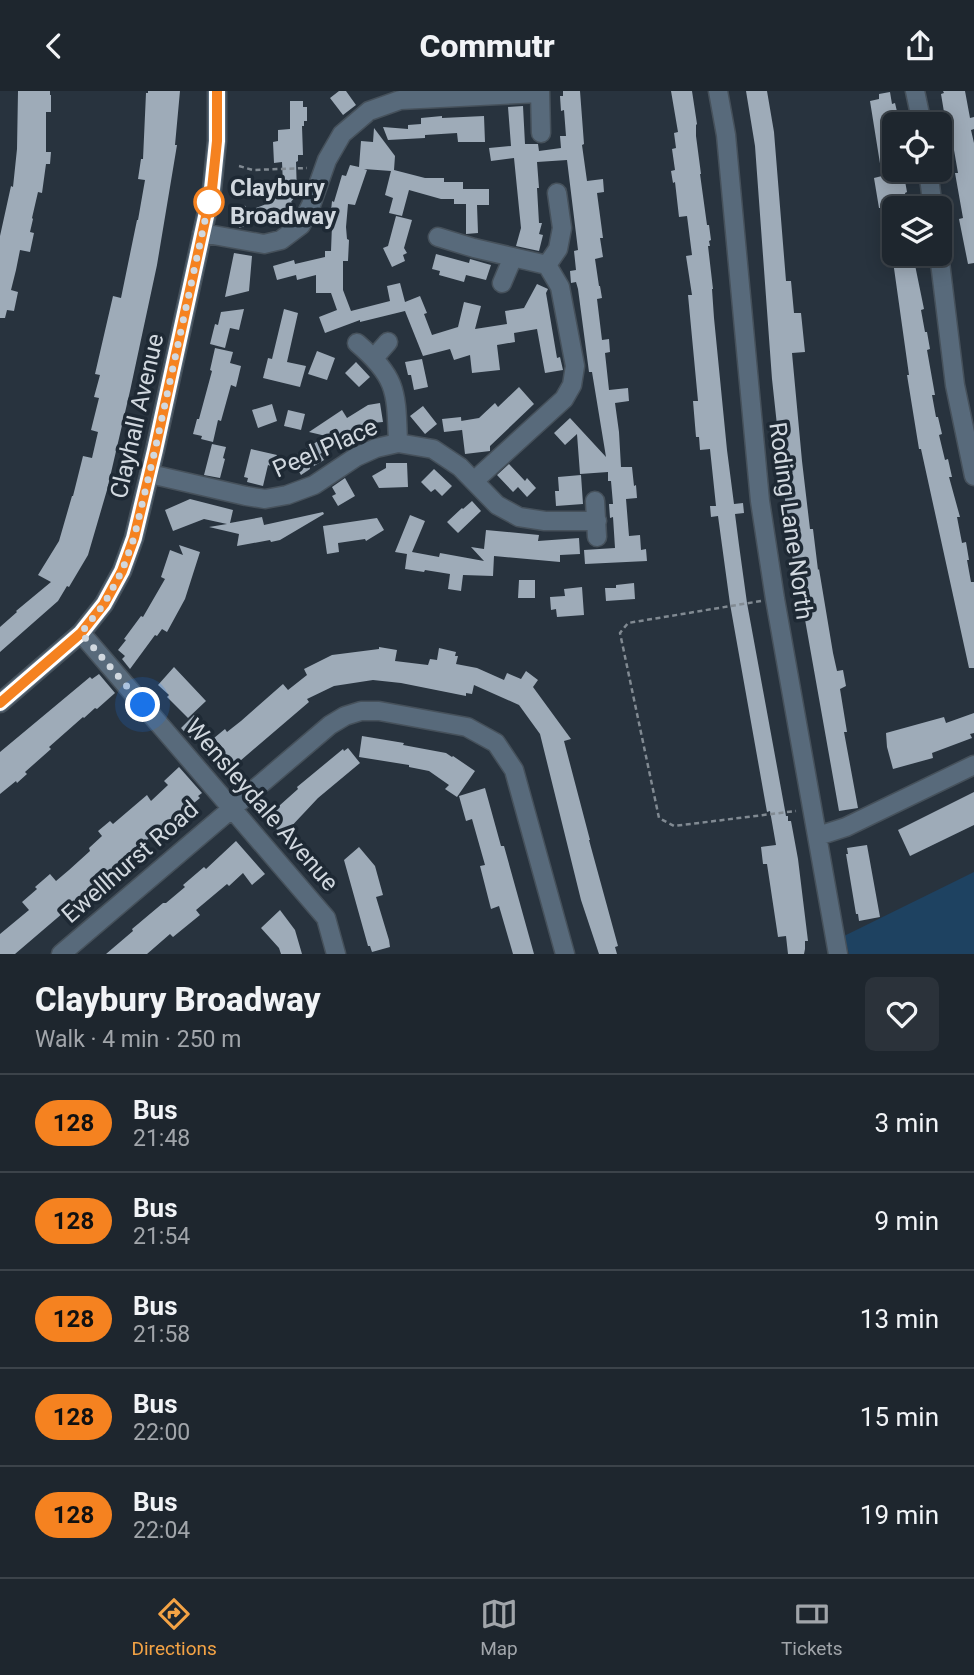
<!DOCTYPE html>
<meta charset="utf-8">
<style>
:root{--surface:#1e262e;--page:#2b323a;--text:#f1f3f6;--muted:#a1a5aa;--line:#3c434a;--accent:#f4a345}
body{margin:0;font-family:Roboto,sans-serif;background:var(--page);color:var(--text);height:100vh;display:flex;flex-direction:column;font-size:26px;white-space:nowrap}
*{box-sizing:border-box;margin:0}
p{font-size:23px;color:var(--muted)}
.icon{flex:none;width:38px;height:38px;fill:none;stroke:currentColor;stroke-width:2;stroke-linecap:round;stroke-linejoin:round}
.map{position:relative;height:863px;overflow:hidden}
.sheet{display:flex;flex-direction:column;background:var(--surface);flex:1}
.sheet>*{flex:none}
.badge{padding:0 14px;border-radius:23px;font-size:24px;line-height:46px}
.tools{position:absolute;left:882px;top:21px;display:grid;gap:14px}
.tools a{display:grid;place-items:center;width:70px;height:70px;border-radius:10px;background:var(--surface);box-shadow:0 4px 18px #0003,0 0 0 2px var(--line);font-size:35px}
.you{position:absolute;width:35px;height:35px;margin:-18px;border:5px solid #fff;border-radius:50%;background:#1a73e8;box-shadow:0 0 0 10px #1a73e833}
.map>.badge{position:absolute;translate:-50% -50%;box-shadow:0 0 0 4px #fff}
.round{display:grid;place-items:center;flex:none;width:74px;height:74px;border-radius:10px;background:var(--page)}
.summary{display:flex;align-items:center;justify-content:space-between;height:119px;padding:0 35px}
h1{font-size:33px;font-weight:800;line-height:52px}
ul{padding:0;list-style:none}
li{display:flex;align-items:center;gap:21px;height:98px;padding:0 35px;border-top:2px solid var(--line)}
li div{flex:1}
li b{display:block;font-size:26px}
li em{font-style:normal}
li .badge{min-width:77px;font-weight:700;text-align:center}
header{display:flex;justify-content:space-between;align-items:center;height:91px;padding:0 35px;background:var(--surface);font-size:32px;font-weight:800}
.menu{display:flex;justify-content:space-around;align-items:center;height:98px;border-top:2px solid var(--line);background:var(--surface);font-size:19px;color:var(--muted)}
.menu a{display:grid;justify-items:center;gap:4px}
.menu .current{color:var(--accent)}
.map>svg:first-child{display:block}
</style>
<header><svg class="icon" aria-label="back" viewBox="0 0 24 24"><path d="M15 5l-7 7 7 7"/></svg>Commutr<svg class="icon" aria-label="share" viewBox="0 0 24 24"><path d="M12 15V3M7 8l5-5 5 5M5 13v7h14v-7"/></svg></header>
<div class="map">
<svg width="974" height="863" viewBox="0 0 974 863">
<rect width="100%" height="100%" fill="#28333e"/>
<path fill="#1e4261" d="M974 781V863H849L844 845Z"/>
<path fill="#9eabb8" d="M18 0H50V4H51V21H46V61H51L50 73H46L42 102 38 101 32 127 33 128 30 141 34 142 30 161 20 159 16 179 11 199 18 201 14 220 7 219 5 227H0V145L11 95 13 96 17 58Z
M148 0H180L175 54H177L157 174 130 300 107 399 88 464 69 496 67 495 58 510 0 561V536L17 521 16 520 51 491 38 484 59 450 72 405H73L83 365 92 367 98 341 91 339 99 307 94 306 100 284 95 283 113 205 121 207 137 129H138L145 89 138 88 141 68H143L146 2H148Z
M339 0H346L356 14 343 24 330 7Z
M563 0H580L584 53 582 54 587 90 603 88 604 101 597 102 603 147H600L603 166 595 168 599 195H600L602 207 597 208 602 249 609 248 610 261 605 262 609 299 628 297 629 310 615 312 619 341 621 376H632L634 395 636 394 637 407 626 408 629 445 640 444 641 459 646 458 647 470 585 473 584 459 615 457 613 426 610 427 609 413H613L611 390H608V381L580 383 577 343 565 354 554 342 570 327 606 366 592 281H589L578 198 576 191 571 192 570 180 576 179 574 160 578 159 567 69 537 71 539 97H537L539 132H542L539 143 543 144 539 160 516 155 521 137 514 67 491 70 489 57 511 55 508 16 523 15 525 53H538L539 60 561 57 560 45H566L564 19 561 20 560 5H563Z
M671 0H692L697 33 696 34V45L701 83H700L707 134H709L711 149 709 150 710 155H708L713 198H712L714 227 727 359 734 413 743 412 744 422 735 423 739 454 747 512 778 681 786 725H788V730H791L798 768 808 850H805V858L804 863H788L786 845 778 846 767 773H763L761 756 776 754 770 720 767 721 730 513 718 425 711 426 710 415H716L710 358 700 359 699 346H696L693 310H698L688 204H692L686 165 692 164 687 125 679 126 675 91 673 92 671 80 675 79 672 58 676 57 674 42 678 41Z
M746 0H767L774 41 786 190H791L794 222H801L805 261 792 262 802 370 810 438H813L818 479 819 478 833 562 837 580 843 579 846 595 840 598 847 641H844L858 717 839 720 796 478H794L788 436 772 288 755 55Z
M943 0H965L970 27 974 26V38L971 39 974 52V172L968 173 959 128 963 127 955 82H958L954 59H951L949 51 941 3 944 2Z
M890 1 892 13 895 12 899 29 896 30V33H894V79H903L907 101 905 102 908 117H894V146L888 147 883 117H879L874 87 882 85 870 10 879 8V3Z
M290 10H303V16H307V30H304V35H302L303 64H298V70L296 71 297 103 291 111 294 113 285 124 282 121 262 129 259 116 257 131 239 137 240 131 229 129 231 113 246 115 245 121 269 112 283 93 282 71 274 72 273 51 278 50V39L290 38Z
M442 25V27L484 25 485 51H458L457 42 425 44V47L388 49 383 36 408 38V34L421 33V27Z
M374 37 395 65 394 79 425 87H444V91H463V98H489V114H477L478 142 466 143V113H454V108H441L409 99 402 125 389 122 393 107 385 104 391 80 364 78 367 79 355 114 348 113 346 136 347 148 349 149 348 170H343V199L351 220 390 210 387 195 400 192 405 211 420 205 427 222 424 223 432 244 458 236 464 211 481 215 475 238 507 233 505 220 524 217 537 193 548 198 546 202 557 267 560 266 563 279 545 282 537 238 514 242 515 251 497 254 500 279 472 282 470 264 454 269 450 258 423 265 405 220 360 231V229L325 242 319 226 337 219 331 202H316V184L297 189 296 184 277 189 273 175 294 169 295 173 325 166V160H331L332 134H327L328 120H331L332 110 334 111 342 84 346 85 350 74 359 76 361 50 373 51Z
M396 125 412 129 404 157 407 162 403 164 405 170 392 176 383 157 388 155Z
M234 162 252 165 249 200 225 206Z
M436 163 469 172 470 168 491 174 486 189 466 184 464 191 439 184 440 180 432 178Z
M892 163H916L918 174H915L924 218 921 219 925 241H927L930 258 927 259 935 304H932L936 326H938L942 343 939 344 945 369 948 368 952 386H949L960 426H957L962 452 966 451 969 469H967L971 491H974V577H969L921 358H919L907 284H909Z
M244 218 239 239 230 237 225 257 210 253 215 233 218 234 221 221Z
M284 218 298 222 287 271 306 275 300 296 263 287 268 267 272 268Z
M215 257 233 261 230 272 241 275 236 296 231 294 221 330 218 329 213 351 201 348 202 345 193 343 197 328H199L212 280 210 279Z
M317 260 335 267 327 289 308 283Z
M422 268 428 296 414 299 411 284H408L405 271Z
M356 271 370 286 359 296 345 282Z
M519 296 534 313 490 355V360L465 363 461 330 479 327 495 312 498 316Z
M380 312 383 331 372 332V336L359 338 320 363 324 369 314 375 308 365 310 378 301 384 291 367 326 345 309 341 342 319 347 327 368 314Z
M272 313 277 330 258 337 252 319Z
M423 315 437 333 425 343 410 325Z
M288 319 305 323 301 339 284 335Z
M461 326 462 339 444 341 442 328Z
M212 353 226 356 223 367 225 368 220 387 204 384Z
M251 358 277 364 274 376 268 374 263 395 247 391 248 387 244 386Z
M386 372H407L408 396 379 397 372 385 386 377Z
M509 373 525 390 527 387 536 397 527 406 518 396 513 401 497 384Z
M434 378 452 395 442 405 435 398 431 401 421 391Z
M581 384 583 413 556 415 555 400H559L558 386Z
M345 387 355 405 338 415 332 405 336 403 332 396Z
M190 408 233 419 230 432 262 426 264 434 323 421 324 423 280 449 271 451 270 449 237 455 239 443 209 436 227 433 204 428 173 440 165 419Z
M472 410 481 420 458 442 447 431 462 417 463 418Z
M410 424 425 430 412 461 439 466 440 462 484 470 471 456 484 458 486 439 539 444 538 450 579 447 580 463 560 464V471L494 465 493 485 463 484 461 500 448 498 450 483 425 479 424 481 405 478 407 463 395 461Z
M377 427 384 439 366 450 365 448 338 452 339 461 327 463 323 435Z
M179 454 200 461 185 508 167 541 162 538 157 545 155 544 130 578 122 568 125 565 118 559 126 549 124 548 141 525 143 526 165 488 161 486 170 459 183 464Z
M519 489H535V507H518Z
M634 492 635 508 606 510 605 497H616V494Z
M582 496 584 524 557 526 556 518 551 519 550 506 565 505 564 498Z
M379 556 397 559 395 570 428 574 430 568 437 569 439 557 456 561 455 565H458L456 573 477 577 504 589 507 582 521 588 526 580 538 589 533 596 571 648 564 650 590 749H589L618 855 615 856 617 863H599L581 809 540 643 519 614 474 594 472 603 466 602V605L401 592 373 589 334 595 307 608 309 611 226 682 224 679 221 682 208 667 222 656 214 647 225 638 227 641 241 630 283 593 288 599 307 584 304 578 332 564 379 558Z
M174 576 206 610 188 627 167 606 169 604 158 594Z
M99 583 115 602 97 618 95 617 84 627 83 626 49 656 51 658 25 681 27 683 17 692 16 690 0 703V661L90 586 92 588Z
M974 622V642L970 643 972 647 932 662 933 667 893 678 887 656 886 642 944 626 946 632Z
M194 624 206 636 192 649 181 637Z
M362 645 404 652 403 654 446 662 452 666 453 665 475 680 457 706 445 698 449 694 429 680 409 676V674L359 666Z
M348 657 360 672 318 707 287 740 286 739 281 743 268 729 272 725 270 723 298 698 297 696 343 658 344 660Z
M179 676 202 702 198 705 200 707 172 730 171 728 89 799 90 800 78 812 77 810 15 863H0V843L29 819 22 811 37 798 35 796 50 783 56 790 69 779 90 760 89 757 102 745 98 740 110 730 113 733 147 704 151 710 168 694 164 690Z
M485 697 501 755H504L534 863H513L499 815 491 818 480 775 485 774 472 728 466 730 459 705Z
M974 701V734L910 765 898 739Z
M236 750 265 783 252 794 243 782 229 795 227 793 196 819 200 824 173 846 170 843 147 863H106L133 840 132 838 138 833 163 812H166L185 796 183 794 204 776 206 778Z
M867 754 880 826 859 830 858 823H856L846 763H848L847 757Z
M359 756 375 775 383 804 376 806 389 849 390 856 372 861 370 855H368L344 769Z
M280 819 295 839 302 863H281L279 857 261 837Z"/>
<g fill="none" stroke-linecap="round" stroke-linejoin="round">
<defs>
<path id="minor" d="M540 0 541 42
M718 0 726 44 760 410 775 508 838 863
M915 0 922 33
M928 79 933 117
M202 142 264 153 281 149 301 134 311 114 327 69 342 43 369 20 400 9 540 2
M438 146 474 157 547 174
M939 163 955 294 974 385
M502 192 513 166
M357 252C398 287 396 301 398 352
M374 267 388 251
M150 383 246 405 265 408 287 404 314 394 356 366 376 357 398 352 433 358 460 376 497 414 519 426 545 430H597
M474 390 564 308 572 294 575 275 560 196 547 174 558 158 562 137 557 102
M595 410 597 446
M81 542 326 827 336 863
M0 612 81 542 104 513 122 480 134 447 155 359 212 98 217 50V0
M818 745 846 736 974 674
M61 863 330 634 345 625 361 620H379L467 636 496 652 514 679 565 863"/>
</defs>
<use href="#minor" stroke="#46515b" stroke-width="21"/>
<path stroke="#818a92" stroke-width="2.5" stroke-dasharray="5 3.5" stroke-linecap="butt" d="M239 75 253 79 307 77
M761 510 628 532 620 542 659 727 674 735 796 720"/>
<use href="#minor" stroke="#586a7b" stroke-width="18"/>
</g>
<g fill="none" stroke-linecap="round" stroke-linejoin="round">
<defs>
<path id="line" d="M0 612 81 542 104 513 122 480 134 447 155 359 212 98 217 50V0"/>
</defs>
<use href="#line" stroke="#fff" stroke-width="16"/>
<use href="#line" stroke="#f58220" stroke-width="10"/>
<path stroke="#d1d8df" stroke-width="7" stroke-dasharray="0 12.6" d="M143 614 81 542 104 513 122 480 134 447 155 359 209 111"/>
</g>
<circle fill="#fff" stroke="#f58220" stroke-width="3.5" cx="209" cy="111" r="14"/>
<g text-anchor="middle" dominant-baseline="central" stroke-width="7" stroke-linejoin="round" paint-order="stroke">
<g font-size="24" font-weight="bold" fill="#d1d8df" stroke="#1e2934" text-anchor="start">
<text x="230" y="97">Claybury<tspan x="230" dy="28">Broadway</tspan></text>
</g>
<g font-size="24" fill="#d1d8df" stroke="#1e2934">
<text transform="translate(137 325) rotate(-77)">Clayhall Avenue</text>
<text transform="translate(325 357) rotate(-24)">Peel Place</text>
<text transform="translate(791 430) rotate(82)">Roding Lane North</text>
<text transform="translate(262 714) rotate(49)">Wensleydale Avenue</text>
<text transform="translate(130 771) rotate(-41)">Ewellhurst Road</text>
</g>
</g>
</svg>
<div class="tools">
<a><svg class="icon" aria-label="locate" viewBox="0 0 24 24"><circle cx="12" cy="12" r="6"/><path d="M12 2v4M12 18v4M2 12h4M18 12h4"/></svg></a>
<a><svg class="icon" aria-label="layers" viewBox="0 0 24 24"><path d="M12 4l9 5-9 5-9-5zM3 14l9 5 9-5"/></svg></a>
</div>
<div class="you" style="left:143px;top:614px"></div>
</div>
<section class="sheet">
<div class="summary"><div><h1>Claybury Broadway</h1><p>Walk · 4 min · 250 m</p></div><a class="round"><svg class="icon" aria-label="heart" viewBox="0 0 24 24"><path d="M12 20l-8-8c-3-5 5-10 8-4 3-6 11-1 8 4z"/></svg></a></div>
<ul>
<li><span class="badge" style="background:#f58220;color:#111">128</span><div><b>Bus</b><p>21:48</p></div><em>3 min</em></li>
<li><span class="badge" style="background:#f58220;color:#111">128</span><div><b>Bus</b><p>21:54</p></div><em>9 min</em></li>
<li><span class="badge" style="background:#f58220;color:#111">128</span><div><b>Bus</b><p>21:58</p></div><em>13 min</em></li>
<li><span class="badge" style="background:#f58220;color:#111">128</span><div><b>Bus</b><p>22:00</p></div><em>15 min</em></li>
<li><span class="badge" style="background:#f58220;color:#111">128</span><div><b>Bus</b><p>22:04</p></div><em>19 min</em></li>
</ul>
</section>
<nav class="menu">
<a class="current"><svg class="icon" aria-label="directions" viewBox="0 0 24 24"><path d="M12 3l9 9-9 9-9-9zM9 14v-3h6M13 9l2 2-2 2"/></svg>Directions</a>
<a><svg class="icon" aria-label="map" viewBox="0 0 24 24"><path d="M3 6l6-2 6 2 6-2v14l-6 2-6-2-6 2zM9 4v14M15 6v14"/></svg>Map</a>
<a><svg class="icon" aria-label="tickets" viewBox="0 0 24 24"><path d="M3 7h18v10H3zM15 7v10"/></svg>Tickets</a>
</nav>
